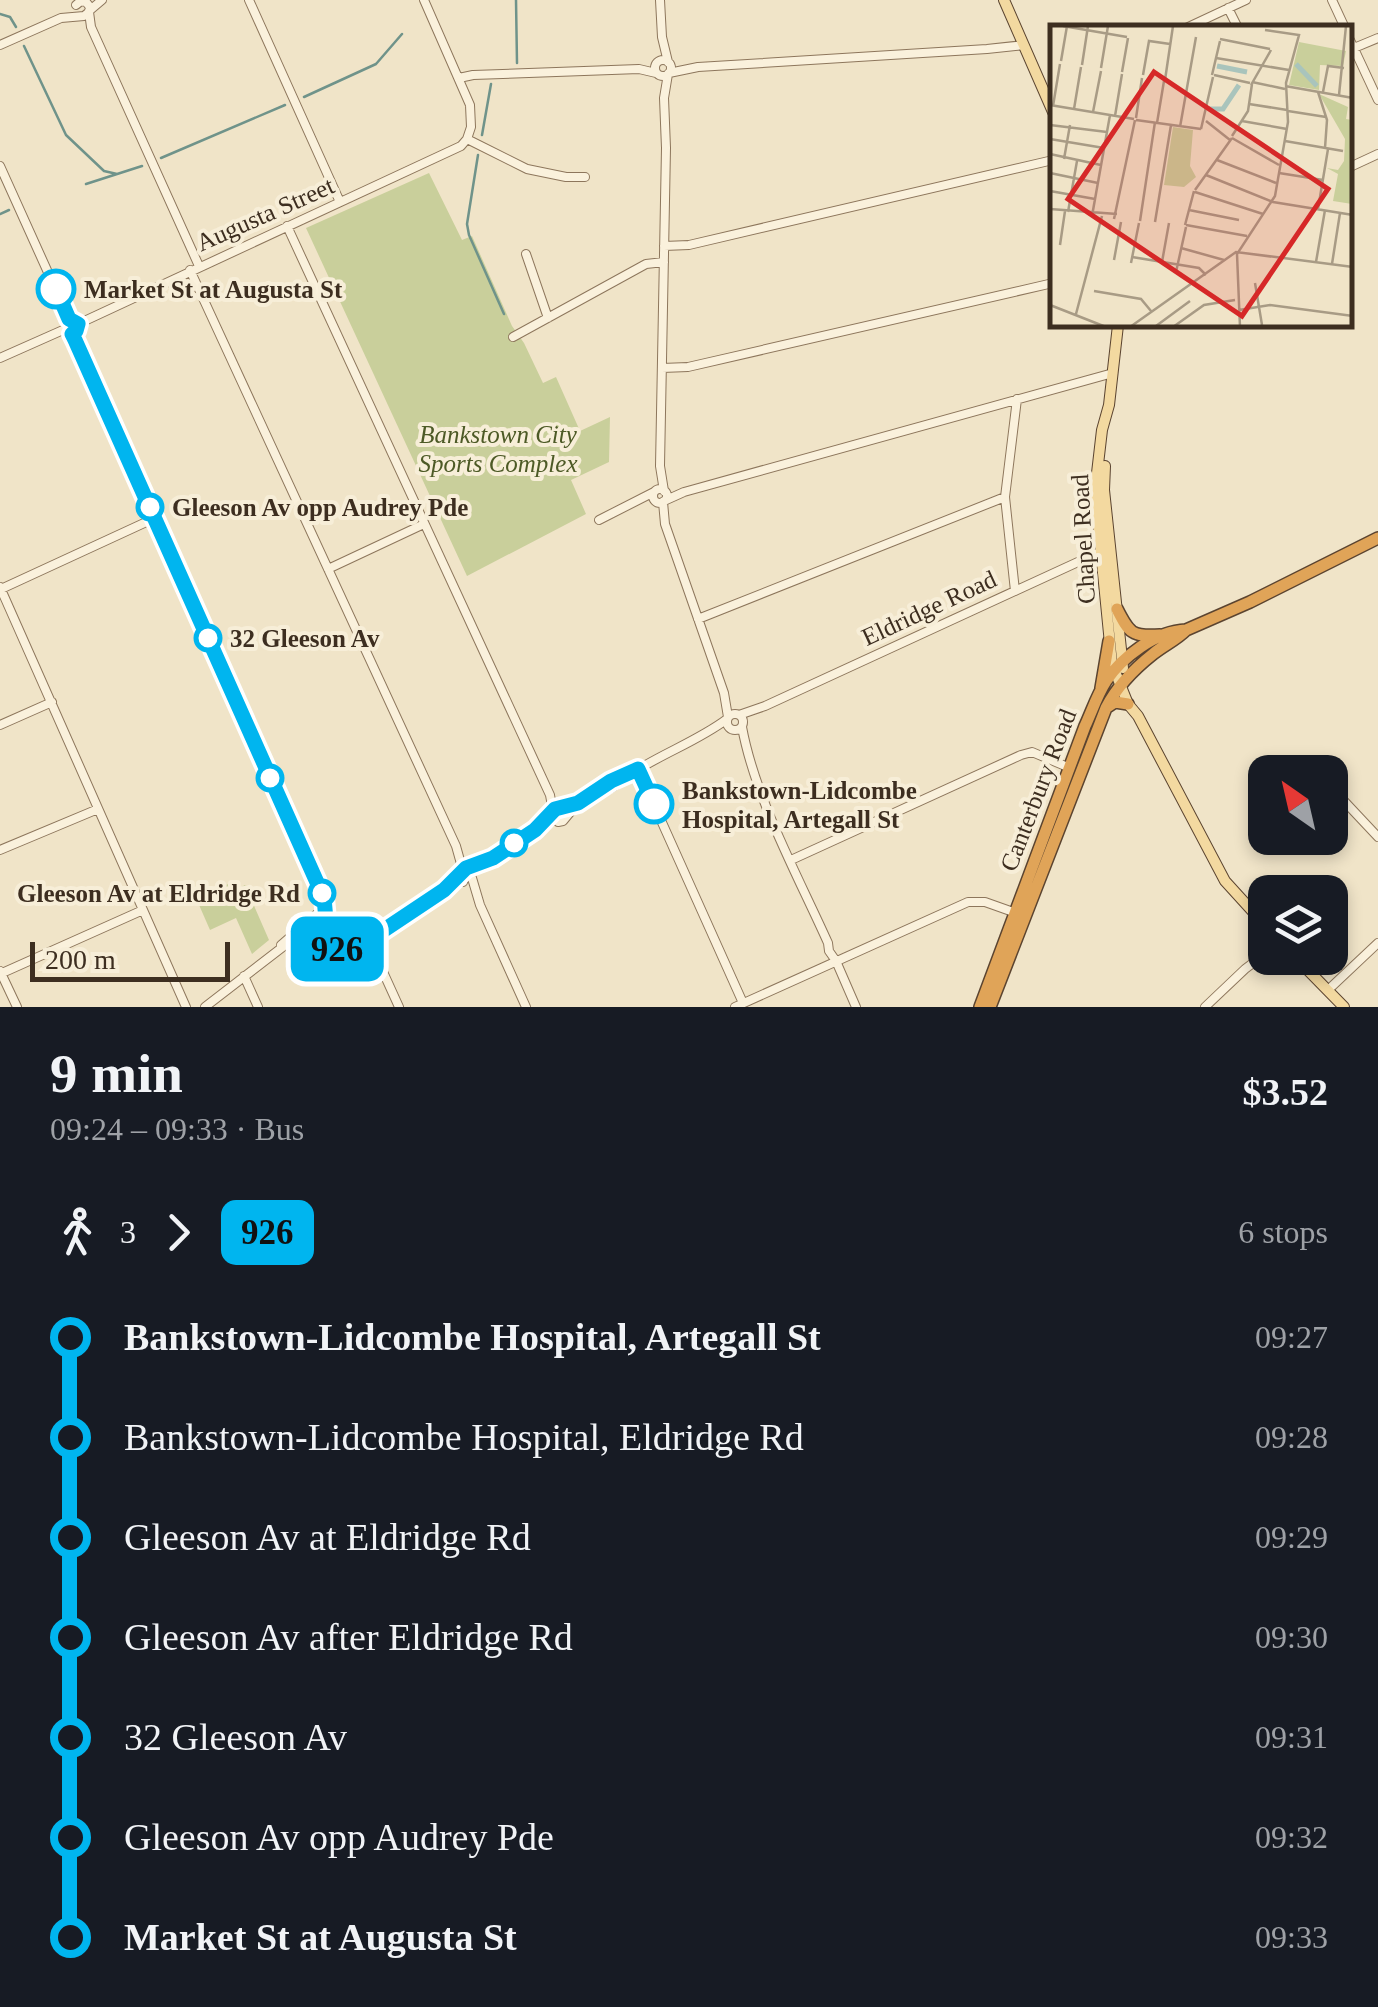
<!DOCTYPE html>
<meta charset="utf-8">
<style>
:root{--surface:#171b24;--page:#20242c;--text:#f1f3f6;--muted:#9ea1a6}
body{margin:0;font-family:"Times New Roman",serif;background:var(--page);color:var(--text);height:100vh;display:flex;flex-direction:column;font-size:38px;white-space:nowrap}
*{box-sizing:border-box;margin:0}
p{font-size:32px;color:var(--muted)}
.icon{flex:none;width:55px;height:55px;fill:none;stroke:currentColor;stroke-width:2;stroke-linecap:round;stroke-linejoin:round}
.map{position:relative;height:1007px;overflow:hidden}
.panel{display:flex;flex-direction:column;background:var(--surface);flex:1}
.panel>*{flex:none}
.badge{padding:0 20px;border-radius:15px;font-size:35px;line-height:65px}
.needle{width:65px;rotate:326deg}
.tools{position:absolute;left:1248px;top:755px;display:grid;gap:20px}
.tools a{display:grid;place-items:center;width:100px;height:100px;border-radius:20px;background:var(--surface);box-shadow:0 5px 15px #0003;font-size:50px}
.scale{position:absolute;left:30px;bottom:25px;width:200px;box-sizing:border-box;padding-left:10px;border:5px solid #3d2e20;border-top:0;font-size:28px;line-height:35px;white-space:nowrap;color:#3d2e20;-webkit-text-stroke:8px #f7eed8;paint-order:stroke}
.map>.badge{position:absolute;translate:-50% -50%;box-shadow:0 0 0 5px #fff}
.legs{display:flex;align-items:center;gap:15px;height:110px;padding:0 50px;font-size:32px}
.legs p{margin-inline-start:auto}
.headline{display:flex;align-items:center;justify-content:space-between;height:170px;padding:0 50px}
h1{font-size:55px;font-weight:700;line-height:75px}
ul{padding:0 50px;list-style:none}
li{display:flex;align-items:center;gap:35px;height:100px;font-size:38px}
li i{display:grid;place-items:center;width:15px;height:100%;margin:0 12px;background:currentColor}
li i::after{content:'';width:25px;height:25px;margin:-12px;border:8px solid;border-radius:50%;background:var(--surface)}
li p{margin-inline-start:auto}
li:first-child i{background:linear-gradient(#0000 50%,currentColor 0)}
li:last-child i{background:linear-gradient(currentColor 50%,#0000 0)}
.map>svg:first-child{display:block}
</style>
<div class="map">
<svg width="1378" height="1007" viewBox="0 0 1378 1007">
<rect width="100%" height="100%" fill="#f0e4c8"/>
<path fill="#c9cf9b" d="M429 173 462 240 472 236 512 326 524 343 543 383 556 377 580 431 610 417 609 462 571 480 586 514 467 576 306 228Z
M228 884 232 892 245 885 269 940 252 954 236 918 210 930 196 898Z"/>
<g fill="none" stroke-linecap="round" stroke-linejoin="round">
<path stroke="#6f938a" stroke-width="2.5" d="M516 0 517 63
M0 14 10 17 16 27
M24 46 66 135 104 171 117 174
M304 97 376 64 402 34
M482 135 491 84
M478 155 467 224 469 235 504 314
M161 158 285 105
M86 184 142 166
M0 214 9 210"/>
<defs>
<path id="minor" d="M249 0 340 202
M660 0 662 37 668 62
M1332 0 1345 28
M1228 8 1238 28
M89 11 102 0
M89 12 91 27 199 266
M1186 28 1246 0
M1350 40 1378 100
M0 45 61 18 84 16 89 12 90 7 86 2 81 1 76 5
M1354 48 1378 38
M655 68a8 8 0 1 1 16 0a8 8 0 1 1-16 0Z
M669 73 698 67 987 49 1024 45
M459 78 473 75 639 69 656 73
M467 139 527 169 566 177H585
M0 166 69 319
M1350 167 1378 154
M287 226 550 795 553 812
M664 246 689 245 1053 160
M526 254 548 318
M190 270 456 846 463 871
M78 324 461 146 467 139 471 127 470 105 424 0
M72 334 324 898 326 920 321 945
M513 337 646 264 664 262
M0 358 63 330
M662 368 688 367 1053 283
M653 496a7 7 0 1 1 14 0a7 7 0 1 1-14 0Z
M664 491 660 466 666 148 664 98 668 74
M664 501 684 492 1113 373
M663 502 665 524 724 693 728 717
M599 520 654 492
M328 569 424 524
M0 587 186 1007
M1 589 155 518
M1015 591 1005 497 1017 399
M698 619 1005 497
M727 722a8 8 0 1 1 16 0a8 8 0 1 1-16 0Z
M739 715 765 706 1104 550
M0 725 52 702
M742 727C755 798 798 876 828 943L829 951 836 961
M638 769 743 1003
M1330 786 1378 837
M588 797C610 793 625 777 644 766 671 750 702 738 727 719
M578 803 563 821 558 822 553 818 555 809C585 803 601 784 629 773
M0 850 98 809
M791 860 1021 755 1032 752 1070 768
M472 878 480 905 526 1007
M463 882 462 876 466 867C498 861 529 835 553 813
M369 941 399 1007
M281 945 326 906
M836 961 856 1007
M0 971 17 1007
M0 974 143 910
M244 976 258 1007
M1328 990 1378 943
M205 1007 284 946 300 942 338 949 360 946 444 890 463 873
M735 1007 968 902H985L1016 913
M1205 1007 1245 969 1265 954"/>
<path id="major" d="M1004 0 1053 112
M1118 325 1109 405 1102 430 1097 473V512L1112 664 1128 704 1138 716 1225 881 1265 925
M1105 466 1104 490 1123 668
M1296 958 1344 1007"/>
<path id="highway" d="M1117 609C1129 633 1132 637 1160 635
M1101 688 1109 641
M1106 708 1115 702 1128 704
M980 1007 1085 726C1092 711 1097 695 1106 681 1122 657 1156 631 1186 630L1250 602 1378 538
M990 1007 1106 708C1117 686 1134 669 1153 654 1164 645 1176 640 1186 630"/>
</defs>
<use href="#minor" stroke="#8d765c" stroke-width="10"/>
<use href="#major" stroke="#5b4430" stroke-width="12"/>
<use href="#highway" stroke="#5b4430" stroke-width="14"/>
<use href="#minor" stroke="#faf1dc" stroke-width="8"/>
<use href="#major" stroke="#f3d9a0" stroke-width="10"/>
<use href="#highway" stroke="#e0a458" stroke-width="11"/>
</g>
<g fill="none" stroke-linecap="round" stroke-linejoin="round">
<defs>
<path id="line-1" d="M56 289 69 319 78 324 76 331 72 334 75 340 324 898 326 920 321 945 343 949 360 946 444 890 466 868 493 858 535 830 555 809 578 803 611 781 638 769 654 804"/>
</defs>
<use href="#line-1" stroke="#fff" stroke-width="22"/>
<use href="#line-1" stroke="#00b5ef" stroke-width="15"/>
</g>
<g fill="#fff" stroke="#00b5ef" stroke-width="5">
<circle cx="56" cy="289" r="18"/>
<circle cx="150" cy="507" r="12"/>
<circle cx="208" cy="638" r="12"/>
<circle cx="270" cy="778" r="12"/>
<circle cx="654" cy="804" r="18"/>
<circle cx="514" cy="843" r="12"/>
<circle cx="322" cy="893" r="12"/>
</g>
<g text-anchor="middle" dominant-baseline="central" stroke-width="8" stroke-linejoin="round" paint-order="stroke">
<g font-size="25" fill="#3d2e20" stroke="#f7eed8">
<text transform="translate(265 214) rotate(-24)">Augusta Street</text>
<text transform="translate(1083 539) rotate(-93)">Chapel Road</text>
<text transform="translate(929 608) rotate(-25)">Eldridge Road</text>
<text transform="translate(1038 790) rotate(-69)">Canterbury Road</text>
</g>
<g font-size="25" font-weight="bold" fill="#3d2e20" stroke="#f7eed8" text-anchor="start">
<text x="84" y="289">Market St at Augusta St</text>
<text x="172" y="507">Gleeson Av opp Audrey Pde</text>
<text x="230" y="638">32 Gleeson Av</text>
<text x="682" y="790">Bankstown-Lidcombe<tspan x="682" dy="29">Hospital, Artegall St</tspan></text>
<text x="300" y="893" text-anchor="end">Gleeson Av at Eldridge Rd</text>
</g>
<g font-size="25" font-style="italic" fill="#4d5a26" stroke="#f7eed8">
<text x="498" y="434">Bankstown City<tspan x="498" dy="29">Sports Complex</tspan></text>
</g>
</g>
<g transform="translate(1050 25)">
<rect width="302" height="302" fill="#f0e4c8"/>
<path d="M249 17 296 26 293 41 270 40 269 65 239 60ZM269 69 298 82 296 94 302 95V179L283 176 288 149 277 143 288 145 294 136 295 114ZM123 102 143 105 140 141 146 152 134 162 114 160Z" fill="#c9cf9b"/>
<path fill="none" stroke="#a9c4bc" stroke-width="5" d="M246 39 267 61M167 41 197 47M159 84H173L189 60"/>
<path fill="none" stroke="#a89b85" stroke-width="2.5" d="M13 1 77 12M170 14 220 24M166 33 239 45M11 36 17 1M32 40 38 1M51 43 58 1M72 47 78 13M93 50 99 16 120 19M162 50 170 16M164 50 200 58M115 55 123 1M202 57 235 64M201 60 221 25M235 61 303 73M268 67 277 95 275 123M273 67 278 41 294 43M289 70 296 1M199 79 237 85M0 80 84 94M3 81 10 39M24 84 31 42M238 86 276 92M43 87 51 46M65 91 72 49M86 93 92 53M86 95 151 104M156 96 180 115M192 96 237 104M107 98 114 56M0 100 57 107M130 102 146 12M151 104 163 52M182 111 198 86 202 59M182 113 229 140M0 114 54 123M235 116 293 126M0 129 51 140M14 134 20 100M167 135 226 158M0 148 48 158M229 148 273 155M156 150 223 177 303 190M145 165 182 113M0 166 45 174M145 167 213 189M0 184 67 189M268 184 278 124M139 185 189 195M18 187 27 136M42 191 60 90M64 194 85 95M90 196 105 97M105 197 121 100M135 200 144 166M136 200 197 211M10 220 15 186M131 223 174 235M82 232 149 243 156 250M64 235 71 197M112 237 119 198M266 237 275 185M81 238 89 198M282 239 290 188M126 247 136 202M205 258 212 300M44 266 91 274 101 286M0 280 56 302M189 285 220 280 303 291M26 289 52 191M106 301 140 276M80 302 186 227 303 242M123 302 154 280 185 275M190 302 187 229 225 171 238 97 236 58 249 10 215 5"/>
<path fill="#d62828" fill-opacity="0.15" stroke="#d62828" stroke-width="5" d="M104 47 278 164 192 291 18 174Z"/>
<rect width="302" height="302" fill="none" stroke="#3d2e20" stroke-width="5"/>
</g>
</svg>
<div class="tools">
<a><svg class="needle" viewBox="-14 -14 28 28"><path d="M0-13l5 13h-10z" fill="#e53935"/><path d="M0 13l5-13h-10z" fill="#9ea1a6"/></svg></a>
<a><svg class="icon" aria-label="layers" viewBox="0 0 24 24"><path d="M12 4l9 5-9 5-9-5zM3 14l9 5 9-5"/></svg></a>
</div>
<div class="scale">200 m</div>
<b class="badge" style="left:337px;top:949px;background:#00b5ef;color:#111">926</b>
</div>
<section class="panel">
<div class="headline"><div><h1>9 min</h1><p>09:24 – 09:33 · Bus</p></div><b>$3.52</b></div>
<div class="legs"><svg class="icon" aria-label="walk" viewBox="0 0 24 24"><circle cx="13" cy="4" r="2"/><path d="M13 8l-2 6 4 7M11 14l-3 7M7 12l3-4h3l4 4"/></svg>3<svg class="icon" aria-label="forward" viewBox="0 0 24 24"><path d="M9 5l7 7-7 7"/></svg><b class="badge" style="background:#00b5ef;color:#111">926</b><p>6 stops</p></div>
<ul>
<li><i style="color:#00b5ef"></i><b>Bankstown-Lidcombe Hospital, Artegall St</b><p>09:27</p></li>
<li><i style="color:#00b5ef"></i><span>Bankstown-Lidcombe Hospital, Eldridge Rd</span><p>09:28</p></li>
<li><i style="color:#00b5ef"></i><span>Gleeson Av at Eldridge Rd</span><p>09:29</p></li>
<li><i style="color:#00b5ef"></i><span>Gleeson Av after Eldridge Rd</span><p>09:30</p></li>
<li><i style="color:#00b5ef"></i><span>32 Gleeson Av</span><p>09:31</p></li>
<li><i style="color:#00b5ef"></i><span>Gleeson Av opp Audrey Pde</span><p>09:32</p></li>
<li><i style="color:#00b5ef"></i><b>Market St at Augusta St</b><p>09:33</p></li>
</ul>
</section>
